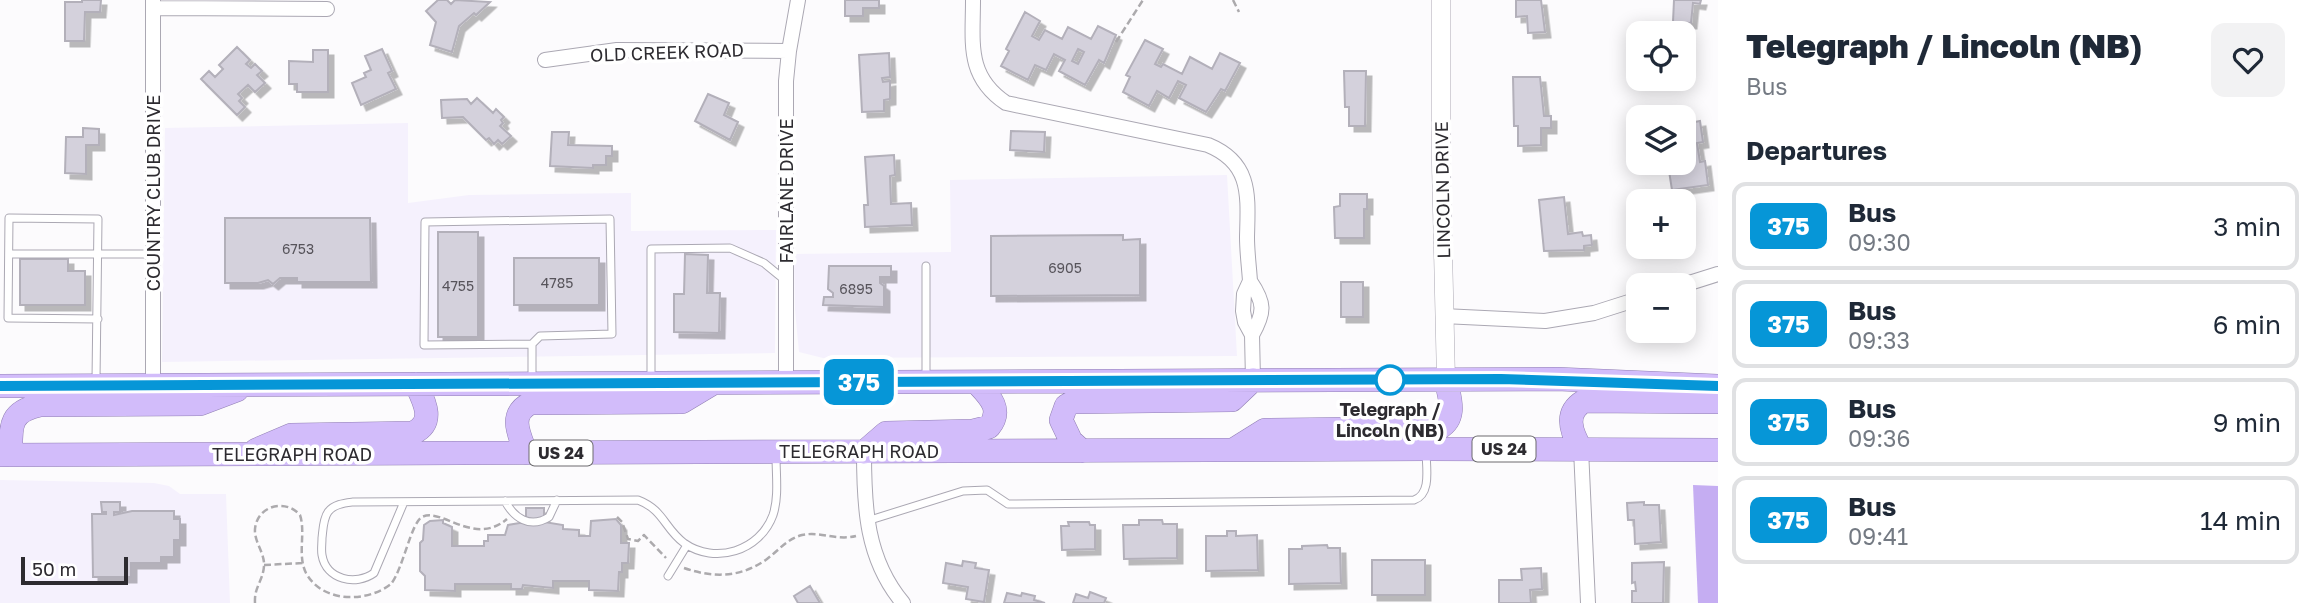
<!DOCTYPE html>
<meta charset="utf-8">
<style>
:root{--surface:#fff;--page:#f2f2f3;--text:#1f2937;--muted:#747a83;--line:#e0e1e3}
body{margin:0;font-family:"Golos Text",sans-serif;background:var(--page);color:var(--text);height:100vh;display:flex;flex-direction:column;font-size:26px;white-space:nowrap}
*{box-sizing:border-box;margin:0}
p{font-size:23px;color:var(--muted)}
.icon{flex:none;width:38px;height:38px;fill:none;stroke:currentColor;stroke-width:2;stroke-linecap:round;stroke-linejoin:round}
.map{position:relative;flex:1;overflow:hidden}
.sheet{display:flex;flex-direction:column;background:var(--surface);width:595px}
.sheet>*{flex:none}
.badge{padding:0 14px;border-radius:10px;font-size:24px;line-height:46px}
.buttons{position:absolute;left:1626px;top:21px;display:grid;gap:14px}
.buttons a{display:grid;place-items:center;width:70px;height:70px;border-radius:14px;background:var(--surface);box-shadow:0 4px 18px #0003;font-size:35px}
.scale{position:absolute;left:21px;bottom:18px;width:107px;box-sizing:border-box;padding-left:7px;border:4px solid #2d2b30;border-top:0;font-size:19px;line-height:24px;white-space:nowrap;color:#2d2b30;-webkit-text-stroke:5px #fff;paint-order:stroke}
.map>.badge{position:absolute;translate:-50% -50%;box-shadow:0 0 0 4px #fff}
h2{padding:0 28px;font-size:26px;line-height:63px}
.round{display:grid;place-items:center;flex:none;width:74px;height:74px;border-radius:14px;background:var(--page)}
.headline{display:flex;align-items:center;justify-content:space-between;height:119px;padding:0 28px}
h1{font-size:33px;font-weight:800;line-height:52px}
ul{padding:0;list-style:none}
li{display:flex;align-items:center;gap:21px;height:88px;margin:0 14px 10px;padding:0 14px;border:4px solid var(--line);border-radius:14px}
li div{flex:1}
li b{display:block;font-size:26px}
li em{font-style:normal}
li .badge{min-width:77px;font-weight:700;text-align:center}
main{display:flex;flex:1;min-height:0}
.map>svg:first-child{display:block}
</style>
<main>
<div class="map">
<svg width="1718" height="603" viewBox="0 0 1718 603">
<defs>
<filter id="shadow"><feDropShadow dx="5.5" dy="5.5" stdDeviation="0" flood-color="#0004"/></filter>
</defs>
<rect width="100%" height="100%" fill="#fcfbfd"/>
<path fill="#f5f1fd" d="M408 123V203L469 195 631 193V231L776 230 775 353 162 362 165 128Z
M1227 175 1237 356 823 358 799 352 795 310 794 254 951 252 950 180Z
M0 480 154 483 169 486 180 494H226L230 603H0Z"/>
<path fill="#c5adf2" d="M1693 485 1718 486V603H1698Z"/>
<path fill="#d4d1dc" stroke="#b3b0ba" stroke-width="2" fill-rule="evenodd" filter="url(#shadow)" d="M82 0H101L100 12H85L84 41H65V2H82Z
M438 0H447L451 4 455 0 490 2 476 15 474 13 459 26 452 52 430 45 436 22 426 11Z
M845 0H879V8H863V16H845Z
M1516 0H1541L1545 32 1528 33 1527 16 1516 17Z
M1674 0H1701L1700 4 1693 3 1691 23 1673 22Z
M1025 12 1040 21 1032 36 1039 40 1045 30 1062 39 1068 27 1091 39 1098 26 1116 35 1104 63 1099 60 1085 85 1059 71 1065 60 1054 54 1046 70 1035 65 1028 80 1001 66 1009 51 1006 49ZM1078 49 1084 52 1078 64 1072 61Z
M1145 40 1163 49 1155 64 1161 67 1163 64 1182 74 1190 57 1212 69 1220 53 1240 63 1225 91 1221 89 1206 112 1179 98 1186 85 1178 81 1169 98 1157 91 1149 106 1123 92 1130 77 1126 75Z
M237 47 250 60 246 64 251 68 255 64 262 71 257 75 265 83 255 92 248 85 238 94 242 98 239 101 245 107 237 115 201 79 209 71 215 77 223 69 219 65Z
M382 49 392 71 388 73 396 89 361 105 352 83 366 77 364 73 371 70 365 56Z
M313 50H328V92H297V84H289V61L313 62Z
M889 53 890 77 882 78 883 82 890 81V99L884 100V111L862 112 859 55Z
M1344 71H1366L1365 126H1349V107H1345Z
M1513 77H1540L1544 116H1551V128H1541V145L1518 146V126H1514Z
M708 94 729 103 724 115 738 122 730 140 695 121Z
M477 98 493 113 496 109 504 117 501 120 503 123 500 126 511 136 502 144 498 140 494 144 489 138 486 140 463 117 442 118 441 100 467 99 471 104Z
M1700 121 1703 142 1697 143 1700 162 1705 161 1708 185 1672 190 1669 171 1678 170 1677 163H1684V124Z
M83 128 99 129V145H86V174L65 173 66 137H83Z
M1011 131 1045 132 1044 152 1010 150Z
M552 132H569L568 145 612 146V156H606V165H593V168L550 166Z
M894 155 895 175 890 176 891 204 911 203 912 225 865 227 864 205H868L865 157Z
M1340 194H1367V209H1364V238H1335L1334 207 1340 206Z
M1564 197 1568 234 1582 232 1583 236 1591 235 1592 245 1584 246V250L1544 251 1539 200Z
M225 218H370L371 282H297V278H280L273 284 268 280 258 283H225Z
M438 232H478V337H438Z
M1123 235V240L1140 239V295L991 296V236Z
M685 254 708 255 707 293H720L719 333 674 332V294H684Z
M514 258H599V305H514Z
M20 259H68V271H85V305H20Z
M829 266H891V277H880V283L884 286V307L823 305 824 297H833V293L828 289Z
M1341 282H1363V317H1341Z
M101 502H120V512H114V515L132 511H174V519H180V540H174V557H161V563H131V577H93L92 514H106V512H102Z
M1644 502V505H1659L1661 542 1635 544 1634 520H1628L1627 503Z
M526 508H544V522L563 525V529L579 530V536H590L591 521 616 519 621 525V543H629L628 563H622V572H619L618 591 589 590V581H553V588L523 585 522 589H511V584H455V591L425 590V576L420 571V543L423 540 424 525 430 521 443 520V523L452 527V546H484V541H488V535H505L508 525 526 522Z
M1139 520H1162L1163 524H1177V558L1124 559 1123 525H1139Z
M1068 522H1089L1090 525H1095V549L1062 550 1061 526H1069Z
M1227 531H1236V536L1257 535 1258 570 1206 571V536H1227Z
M1327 545 1328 548H1340L1341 583 1289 584V549H1302V546Z
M1372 560H1425V595H1372Z
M963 561 976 563 975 568 989 570 984 602 966 599 968 587 943 583 946 563 962 566Z
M1664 562 1663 603H1632V591H1636L1635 582 1632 583V563Z
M1541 568 1542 589 1530 590 1531 603H1499V580H1522L1521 569Z
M810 586 820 603H798L794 596Z
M1090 592 1106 598 1104 603H1073L1076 594 1088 598Z
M1007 593 1021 596 1022 593 1035 596 1034 600 1045 603H1004Z"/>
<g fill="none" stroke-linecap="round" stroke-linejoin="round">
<defs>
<path id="service" d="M9 254H153
M532 344 540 336 612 334 610 219 425 222 424 345 532 344V379
M926 378V266
M651 379V249L730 248 764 263 786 281
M96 381 98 219 9 218 8 318 98 319
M505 501C514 518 530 529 549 517L557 500
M404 502 374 573C356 586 326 580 322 555 321 550 322 544 322 538 323 530 323 519 328 512 334 504 345 503 353 502L638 500C664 510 664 528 684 543 715 565 760 551 773 515 779 497 776 475 776 456
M867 521 963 491 987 490 1008 504 1414 500C1432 494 1426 467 1426 451
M668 576 687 545"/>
<path id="minor" d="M973 0C973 43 966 76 1006 103L1208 145C1252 163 1248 196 1247 237 1247 252 1249 266 1250 281
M153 8 327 9
M545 60 617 50 789 51
M1683 285 1718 274
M1443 316 1545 321 1594 313 1638 299
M1252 335C1265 312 1265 303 1250 281L1244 294 1243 311 1245 322 1252 335 1253 380
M786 383V81L789 51 798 0
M153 385V0
M1581 449 1588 603
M864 452C864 507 866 559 903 603"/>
<path id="tertiary" d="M1441 0V163L1446 380"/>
<path id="trunk" d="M0 386 1557 379 1718 386
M1581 449C1571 432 1564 413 1584 401L1718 402
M256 450 291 435 413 433C436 422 424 401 416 384
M1233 450 1265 430 1439 428C1458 417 1449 397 1446 380
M1082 451 1071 441 1061 420 1066 406 1073 402 1232 400 1253 380
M864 452 886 433 973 431 989 427C1004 409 988 395 976 382
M526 453C519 434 508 414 531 403L682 402 712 384
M0 455 1426 449 1718 450
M11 455C11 427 8 412 40 405L200 404 237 390"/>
</defs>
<use href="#service" stroke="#aba8b3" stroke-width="9"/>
<use href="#minor" stroke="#aba8b3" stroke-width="16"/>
<use href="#tertiary" stroke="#aba8b3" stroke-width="19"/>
<use href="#trunk" stroke="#917fb3" stroke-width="24"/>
<path stroke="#acaaad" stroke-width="2.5" stroke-dasharray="7 3.5" stroke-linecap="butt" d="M1233 0 1239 12
M1116 42 1143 0
M617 517 622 522 628 539 638 541 644 535 666 558
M264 565 303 563
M684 568C713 578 741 578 767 559 779 550 787 539 802 535 821 531 836 541 856 536
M255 603C254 587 263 581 264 566 265 553 254 542 255 529 257 506 285 498 300 515 306 533 297 555 306 573 322 603 367 603 391 584 403 569 411 523 422 517 442 507 474 547 507 519"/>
<use href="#service" stroke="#fff" stroke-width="7"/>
<use href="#minor" stroke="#fff" stroke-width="14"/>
<use href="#tertiary" stroke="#fff" stroke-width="18"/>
<use href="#trunk" stroke="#d2bcfa" stroke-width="23"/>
</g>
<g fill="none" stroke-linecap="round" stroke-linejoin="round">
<defs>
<path id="line" d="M0 386 1501 379 1718 386"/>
</defs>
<use href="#line" stroke="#fff" stroke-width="16"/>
<use href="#line" stroke="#0696d7" stroke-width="10"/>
</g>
<circle fill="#fff" stroke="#0696d7" stroke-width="3.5" cx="1390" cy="380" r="14"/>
<g text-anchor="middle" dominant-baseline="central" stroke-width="7" stroke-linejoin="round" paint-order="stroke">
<g font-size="14" fill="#57545b">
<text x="298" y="248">6753</text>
<text x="1065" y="267">6905</text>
<text x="557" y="282">4785</text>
<text x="458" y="285">4755</text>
<text x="856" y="288">6895</text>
</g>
<g fill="#fff" stroke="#6c6b6e" stroke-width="2">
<rect x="1472.5" y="436.5" width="63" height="25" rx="5"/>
<rect x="529.5" y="440.5" width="63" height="25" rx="5"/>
</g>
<g font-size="16" font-weight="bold" fill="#2d2b30">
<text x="1504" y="449">US 24</text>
<text x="561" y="453">US 24</text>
</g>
<g font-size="18" fill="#2d2b30" stroke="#fff">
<text transform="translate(667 52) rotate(-2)">OLD CREEK ROAD</text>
<text transform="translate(1442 190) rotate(-91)">LINCOLN DRIVE</text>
<text transform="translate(786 191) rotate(-90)">FAIRLANE DRIVE</text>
<text transform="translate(153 193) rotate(-90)">COUNTRY CLUB DRIVE</text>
<text x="859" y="451">TELEGRAPH ROAD</text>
<text x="292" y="454">TELEGRAPH ROAD</text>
</g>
<g font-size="18" font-weight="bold" fill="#2d2b30" stroke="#fff">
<text x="1390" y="409">Telegraph /<tspan x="1390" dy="21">Lincoln (NB)</tspan></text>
</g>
</g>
</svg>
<div class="buttons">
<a><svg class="icon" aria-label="locate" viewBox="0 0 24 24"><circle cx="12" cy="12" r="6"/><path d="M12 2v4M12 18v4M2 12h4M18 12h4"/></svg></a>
<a><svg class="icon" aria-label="layers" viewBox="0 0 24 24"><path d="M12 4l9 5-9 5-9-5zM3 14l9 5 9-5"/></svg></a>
<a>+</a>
<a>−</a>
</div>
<div class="scale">50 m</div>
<b class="badge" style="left:859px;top:382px;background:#0696d7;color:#fff">375</b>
</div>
<section class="sheet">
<div class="headline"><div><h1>Telegraph / Lincoln (NB)</h1><p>Bus</p></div><a class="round"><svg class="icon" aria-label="heart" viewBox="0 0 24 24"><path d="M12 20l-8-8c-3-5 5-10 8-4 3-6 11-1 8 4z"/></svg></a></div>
<h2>Departures</h2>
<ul>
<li><span class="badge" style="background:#0696d7;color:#fff">375</span><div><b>Bus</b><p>09:30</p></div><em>3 min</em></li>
<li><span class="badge" style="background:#0696d7;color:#fff">375</span><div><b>Bus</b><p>09:33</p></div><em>6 min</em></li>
<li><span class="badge" style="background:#0696d7;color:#fff">375</span><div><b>Bus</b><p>09:36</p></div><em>9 min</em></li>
<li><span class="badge" style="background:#0696d7;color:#fff">375</span><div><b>Bus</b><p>09:41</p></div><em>14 min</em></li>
</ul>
</section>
</main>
